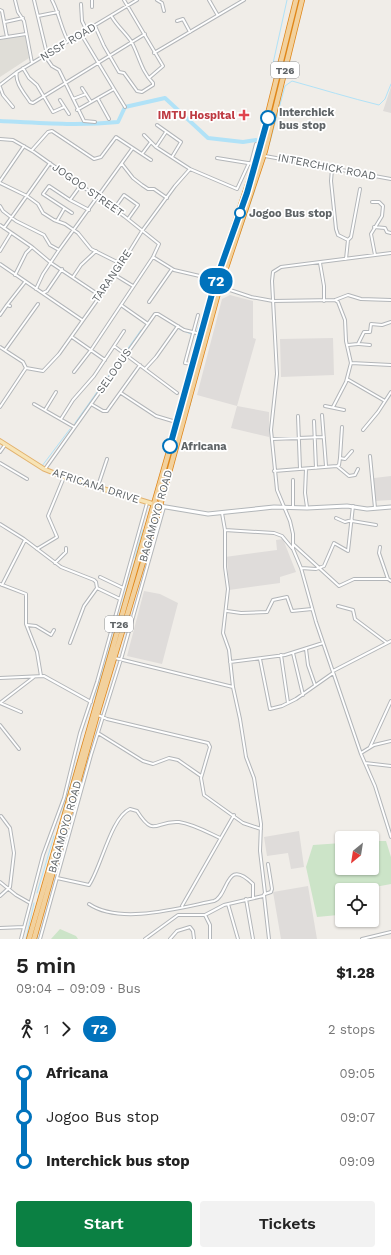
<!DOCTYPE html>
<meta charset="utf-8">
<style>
:root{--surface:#fff;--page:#f2f2f2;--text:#222;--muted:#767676;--accent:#0b8043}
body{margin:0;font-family:"Work Sans",sans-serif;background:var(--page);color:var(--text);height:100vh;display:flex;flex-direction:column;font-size:15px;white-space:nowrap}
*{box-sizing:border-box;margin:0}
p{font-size:13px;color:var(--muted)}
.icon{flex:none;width:22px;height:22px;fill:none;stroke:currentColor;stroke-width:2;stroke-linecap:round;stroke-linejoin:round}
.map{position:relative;height:939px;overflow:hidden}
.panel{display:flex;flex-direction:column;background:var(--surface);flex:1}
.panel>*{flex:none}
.badge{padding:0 8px;border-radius:13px;font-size:14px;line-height:26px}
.needle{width:26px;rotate:210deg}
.buttons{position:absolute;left:335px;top:831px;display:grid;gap:8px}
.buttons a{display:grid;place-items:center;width:44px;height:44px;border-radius:4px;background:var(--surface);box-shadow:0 1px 3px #0004;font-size:20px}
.map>.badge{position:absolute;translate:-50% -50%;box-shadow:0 0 0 2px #fff}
.legs{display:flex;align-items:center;gap:6px;height:44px;padding:0 16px;font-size:13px}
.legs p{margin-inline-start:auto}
.headline{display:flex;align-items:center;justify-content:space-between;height:68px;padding:0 16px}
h1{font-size:22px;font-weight:600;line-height:30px}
.action{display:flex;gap:8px;margin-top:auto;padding:8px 16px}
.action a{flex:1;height:46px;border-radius:4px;background:var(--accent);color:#fff;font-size:16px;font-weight:600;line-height:46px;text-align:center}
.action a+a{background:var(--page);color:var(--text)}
ul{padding:0 16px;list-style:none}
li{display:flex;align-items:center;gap:14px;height:44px;font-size:15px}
li i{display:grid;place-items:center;width:6px;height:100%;margin:0 5px;background:currentColor}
li i::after{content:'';width:10px;height:10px;margin:-5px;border:3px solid;border-radius:50%;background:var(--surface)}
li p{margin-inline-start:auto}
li:first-child i{background:linear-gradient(#0000 50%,currentColor 0)}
li:last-child i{background:linear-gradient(currentColor 50%,#0000 0)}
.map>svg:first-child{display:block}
</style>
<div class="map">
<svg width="391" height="939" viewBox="0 0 391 939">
<rect width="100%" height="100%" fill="#f0ede8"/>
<path fill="#dfdcda" d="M391 87V113L383 111Z
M230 295 253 301V338L256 339 237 406 269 412V437L231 428 237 406 197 395 222 299Z
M333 338 334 375 281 377 280 339Z
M391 476V500L375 501 374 478Z
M283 539 296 572 280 577V583L229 590 227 558 225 557 277 550 276 540Z
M144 591 160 594 178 603 162 664 127 656Z
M299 831 304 867 291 869 288 853 267 856 264 837Z
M308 886 317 939H281L273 892Z"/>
<path fill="#dfddd7" d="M25 35 29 58 0 77V40Z"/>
<path fill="#cce4c8" d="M372 841H386L391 857V884L359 890H342V893L339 894 338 915 317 917 306 867 313 845 342 843V868H372Z
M60 929 76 936 78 939H51Z"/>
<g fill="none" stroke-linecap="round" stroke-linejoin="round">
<path stroke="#b1e2f7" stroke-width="1" d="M272 68 287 0
M270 142 285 86 292 81C321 89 350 98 379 105L385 99 391 84
M234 251 255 190
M166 320 176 327
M179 329 191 334
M197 331 212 284
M138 340 153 318
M190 406 192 397
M175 418 196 336
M75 423 141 330
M42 466 70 429
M135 558 143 530
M95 699 135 560
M62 814 88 726
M37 893 54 836
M26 939 34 903
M37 939 38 933"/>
<path stroke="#b1e2f7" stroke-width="4" d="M0 121C40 123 78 126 118 122L125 107 165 98 208 138 243 142 256 140"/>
<defs>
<path id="street" d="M15 0 18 12 24 21 32 63
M34 0 47 54
M52 0C59 13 61 28 68 41
M124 0 163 66 149 78
M157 0 162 3 164 11
M209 0 217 14
M81 4 82 21 87 31
M92 7V0
M0 10 2 11 7 37
M38 16 58 12
M177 21 183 19 190 32
M5 22 23 18
M95 26 104 46 119 72 124 73 137 91 142 92 153 85V83C141 71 139 55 131 41 125 32 117 26 112 17
M0 38 26 34
M154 53 244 0
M45 56 52 66 59 70 84 121 95 122
M23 68 29 78 37 85 53 112 64 107
M17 72C14 82 25 94 30 102L33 103 145 34
M0 85 17 72 137 0
M0 87 3 95 13 107
M82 88 91 102
M114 89 125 107
M73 99 86 94
M98 99 109 119
M60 100 69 114
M77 110 114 89 81 34
M157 125 181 142 172 157
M144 135 156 147 190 169
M0 139 13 140 34 152 124 216 159 244 153 257 91 350 74 372
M156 147 166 132
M32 150 48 132 52 131 94 159 101 157 116 137 151 160
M142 154 151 142
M265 156 391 179
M217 158 254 164
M251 163 256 144
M122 164 133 178 142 185 148 189H154L167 198
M332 169 331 181 336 229 338 235 348 240 346 259
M0 181 24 146
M0 183 27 196 38 204 43 213 54 220 65 224 78 233 91 249 121 264
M70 200 89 210
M372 202H379L383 206 382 216 371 234 375 255
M0 206 3 211 16 221 44 235 50 245 59 250
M114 209 124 195 138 205 128 219
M72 213 43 194 49 186 70 200 81 185
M57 221 64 209
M0 225 32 247 51 263 99 295
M374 227 385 228 387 232 391 233
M4 228 50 163
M348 240 351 237 360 189
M0 251 11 233
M391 253 281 267 273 272 272 281 277 374 271 430 277 490 290 521 293 534V549L301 568 316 622 361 754 375 786 391 837
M153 257 174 270 204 277 214 283
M320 263 324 286V301
M0 264 82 320
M15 275 26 253 32 247
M115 275 133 286
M73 277 81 265 96 251
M221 287 251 297 273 301 335 300 348 295 361 299 391 300
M36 289 43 274 59 250 132 149
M43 293 47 291 62 269
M149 302 172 269
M7 305 25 282
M121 305 148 324
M0 315 7 305 10 306
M72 337 105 360
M359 344 370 345
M348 345 358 344 364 332H370L371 324 382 325 391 322
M114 346 177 393
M0 347 23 362 26 368
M5 350 38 304
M351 363 391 365
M193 364 185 363 198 315
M26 368 43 371 59 354 115 275 142 231 175 186 190 169 237 189 249 163
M145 369 156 357 178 326
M347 379 385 401
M121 393 156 416 176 422
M34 404 74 427
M91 404 103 411H107L140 365
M325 406 344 410
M0 407 26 368
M333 407 346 382 351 363 346 341 345 320 338 302 335 300
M45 410 56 392
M322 415 326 466
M298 416 300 469
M61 419 73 400 94 376 124 331
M314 421 316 468
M342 427 340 458 345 459 352 451
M363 430 378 412 391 392
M272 439 324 437
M0 452 5 445
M370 456 375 508
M0 463 27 479
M337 466 349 476 355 475 358 469
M45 469 155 314H158L184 330 201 334
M306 469 305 493 307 507
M274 471 337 466 339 465 340 458
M98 486 107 459
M293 507V480
M336 518 345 522 352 520
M352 521 376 525
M0 524 24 539 61 567 94 580 96 582 97 588 120 599
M225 530 274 533 282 536 292 548
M293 544 339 586 354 579H388L391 581
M380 547 379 553 388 579
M37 549 57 537 48 516 64 477
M55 563 66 552V548
M301 568 316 569 324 566 334 543 348 551 353 506
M100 577 123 588
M0 584 26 594V624L37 652 41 676
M2 585 25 540
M338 606 353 610 355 619 387 643
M227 611 241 613 267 612 273 600 287 597 292 611 312 609
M27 625 36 626 51 635 54 630
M70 643 84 606 97 588
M306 649 308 665 315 685
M293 653 303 695
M281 655 288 703
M115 658 233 687
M260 659 270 709 282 706 296 699 333 673
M230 662 285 655 323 643
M333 671 391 641
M0 678 44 676 91 702
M0 703 34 677
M0 703 21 712
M98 715 107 719 208 743 210 747 201 778 204 795 243 823 261 829
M0 725 19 749
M98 733 143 761 153 764 169 758 178 760 201 776
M370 747 391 701
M361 753 374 745 391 741
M365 763 391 766
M57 878 89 885C101 868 111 817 130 809L137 811C155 839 155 820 179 822 193 824 207 832 220 838
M0 882 16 895 30 903
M265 894 271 892 272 889 268 864
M264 895 269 939
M0 896 10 887 14 853 10 828 1 816
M246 899 253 939
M89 904C120 925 179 908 214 901 229 896 225 856 253 884V898
M228 904 238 939
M182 906 234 815
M205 915 210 925V939
M0 928 24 927
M21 939 43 855 64 798 80 733 97 682 147 503
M40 939 91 755 122 656 164 507
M145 939 178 915H205L224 905 263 896 265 893 260 851 261 824 254 778 246 757 240 719 233 687 229 650 223 633 228 589 225 567V530L222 513
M170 939 177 931 190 927 193 931 194 939
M362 939 391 932"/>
<path id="secondary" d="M160 506 208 514 274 507 307 508 347 506 367 509 391 507"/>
<path id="primary" d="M0 441 44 469 64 477 160 506"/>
<path id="highway" d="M29 939 186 392 215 283 258 154 296 0
M34 939 97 715 160 506 220 286 265 151 302 0"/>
</defs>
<use href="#street" stroke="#b3b6b9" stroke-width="4"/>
<use href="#secondary" stroke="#b2b6b9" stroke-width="5"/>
<use href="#primary" stroke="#e3b26e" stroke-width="5.5"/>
<use href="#highway" stroke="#e08618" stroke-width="6"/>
<use href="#street" stroke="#fff" stroke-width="2"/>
<use href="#secondary" stroke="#fff" stroke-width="3"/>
<use href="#primary" stroke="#f7e4b6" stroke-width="3.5"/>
<use href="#highway" stroke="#f2d19d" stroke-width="4.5"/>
</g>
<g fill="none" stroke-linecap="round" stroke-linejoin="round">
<defs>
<path id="line-1" d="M170 446 215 283 247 193 268 118"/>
</defs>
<use href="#line-1" stroke="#fff" stroke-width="9"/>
<use href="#line-1" stroke="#0072bc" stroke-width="6"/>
</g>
<path fill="#e0444e" stroke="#fff" stroke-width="1.5" d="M242 109h4v4h4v4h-4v4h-4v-4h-4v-4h4z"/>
<g fill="#fff" stroke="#0072bc" stroke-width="2">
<circle cx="268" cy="118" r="7"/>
<circle cx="240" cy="213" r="5"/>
<circle cx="170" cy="446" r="7"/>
</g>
<g text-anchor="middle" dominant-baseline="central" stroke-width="3.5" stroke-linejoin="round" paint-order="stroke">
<g fill="#fff" stroke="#8f9295" stroke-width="1">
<rect x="271" y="62" width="28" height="16" rx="3"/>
<rect x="105" y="616" width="28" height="16" rx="3"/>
</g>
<g font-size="10" font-weight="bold" fill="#5f6467">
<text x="285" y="70">T26</text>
<text x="119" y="624">T26</text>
</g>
<g font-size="11" fill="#5f6467" stroke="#fff">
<text transform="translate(68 42) rotate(-31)">NSSF ROAD</text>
<text transform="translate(327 167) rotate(11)">INTERCHICK ROAD</text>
<text transform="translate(88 190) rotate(35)">JOGOO STREET</text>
<text transform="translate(112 276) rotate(-56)">TARANGIRE</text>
<text transform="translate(114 371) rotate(-55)">SELOOUS</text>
<text transform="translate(96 486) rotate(18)">AFRICANA DRIVE</text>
<text transform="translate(156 516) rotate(-74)">BAGAMOYO ROAD</text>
<text transform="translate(65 827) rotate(-74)">BAGAMOYO ROAD</text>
</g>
<g font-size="11" font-weight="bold" fill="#5f6467" stroke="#fff" text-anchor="start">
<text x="279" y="112">Interchick<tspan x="279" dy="13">bus stop</tspan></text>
<text x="249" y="213">Jogoo Bus stop</text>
<text x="181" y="446">Africana</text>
</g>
<g font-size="11" font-weight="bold" fill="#be3a42" stroke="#fff" text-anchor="end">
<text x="235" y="115">IMTU Hospital</text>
</g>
</g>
</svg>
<div class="buttons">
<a><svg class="needle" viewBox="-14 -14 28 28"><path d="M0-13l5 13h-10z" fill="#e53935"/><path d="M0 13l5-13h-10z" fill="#767676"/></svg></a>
<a><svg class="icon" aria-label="locate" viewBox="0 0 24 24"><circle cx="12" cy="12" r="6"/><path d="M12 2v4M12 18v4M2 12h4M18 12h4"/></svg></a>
</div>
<b class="badge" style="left:216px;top:281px;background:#0072bc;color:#fff">72</b>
</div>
<section class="panel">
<div class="headline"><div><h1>5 min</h1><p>09:04 – 09:09 · Bus</p></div><b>$1.28</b></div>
<div class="legs"><svg class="icon" aria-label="walk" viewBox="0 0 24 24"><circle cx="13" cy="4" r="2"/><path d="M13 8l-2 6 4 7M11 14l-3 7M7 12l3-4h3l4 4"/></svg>1<svg class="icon" aria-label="forward" viewBox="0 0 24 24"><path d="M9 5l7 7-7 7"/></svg><b class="badge" style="background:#0072bc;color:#fff">72</b><p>2 stops</p></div>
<ul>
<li><i style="color:#0072bc"></i><b>Africana</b><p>09:05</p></li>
<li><i style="color:#0072bc"></i><span>Jogoo Bus stop</span><p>09:07</p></li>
<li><i style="color:#0072bc"></i><b>Interchick bus stop</b><p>09:09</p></li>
</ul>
<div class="action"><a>Start</a><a>Tickets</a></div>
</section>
